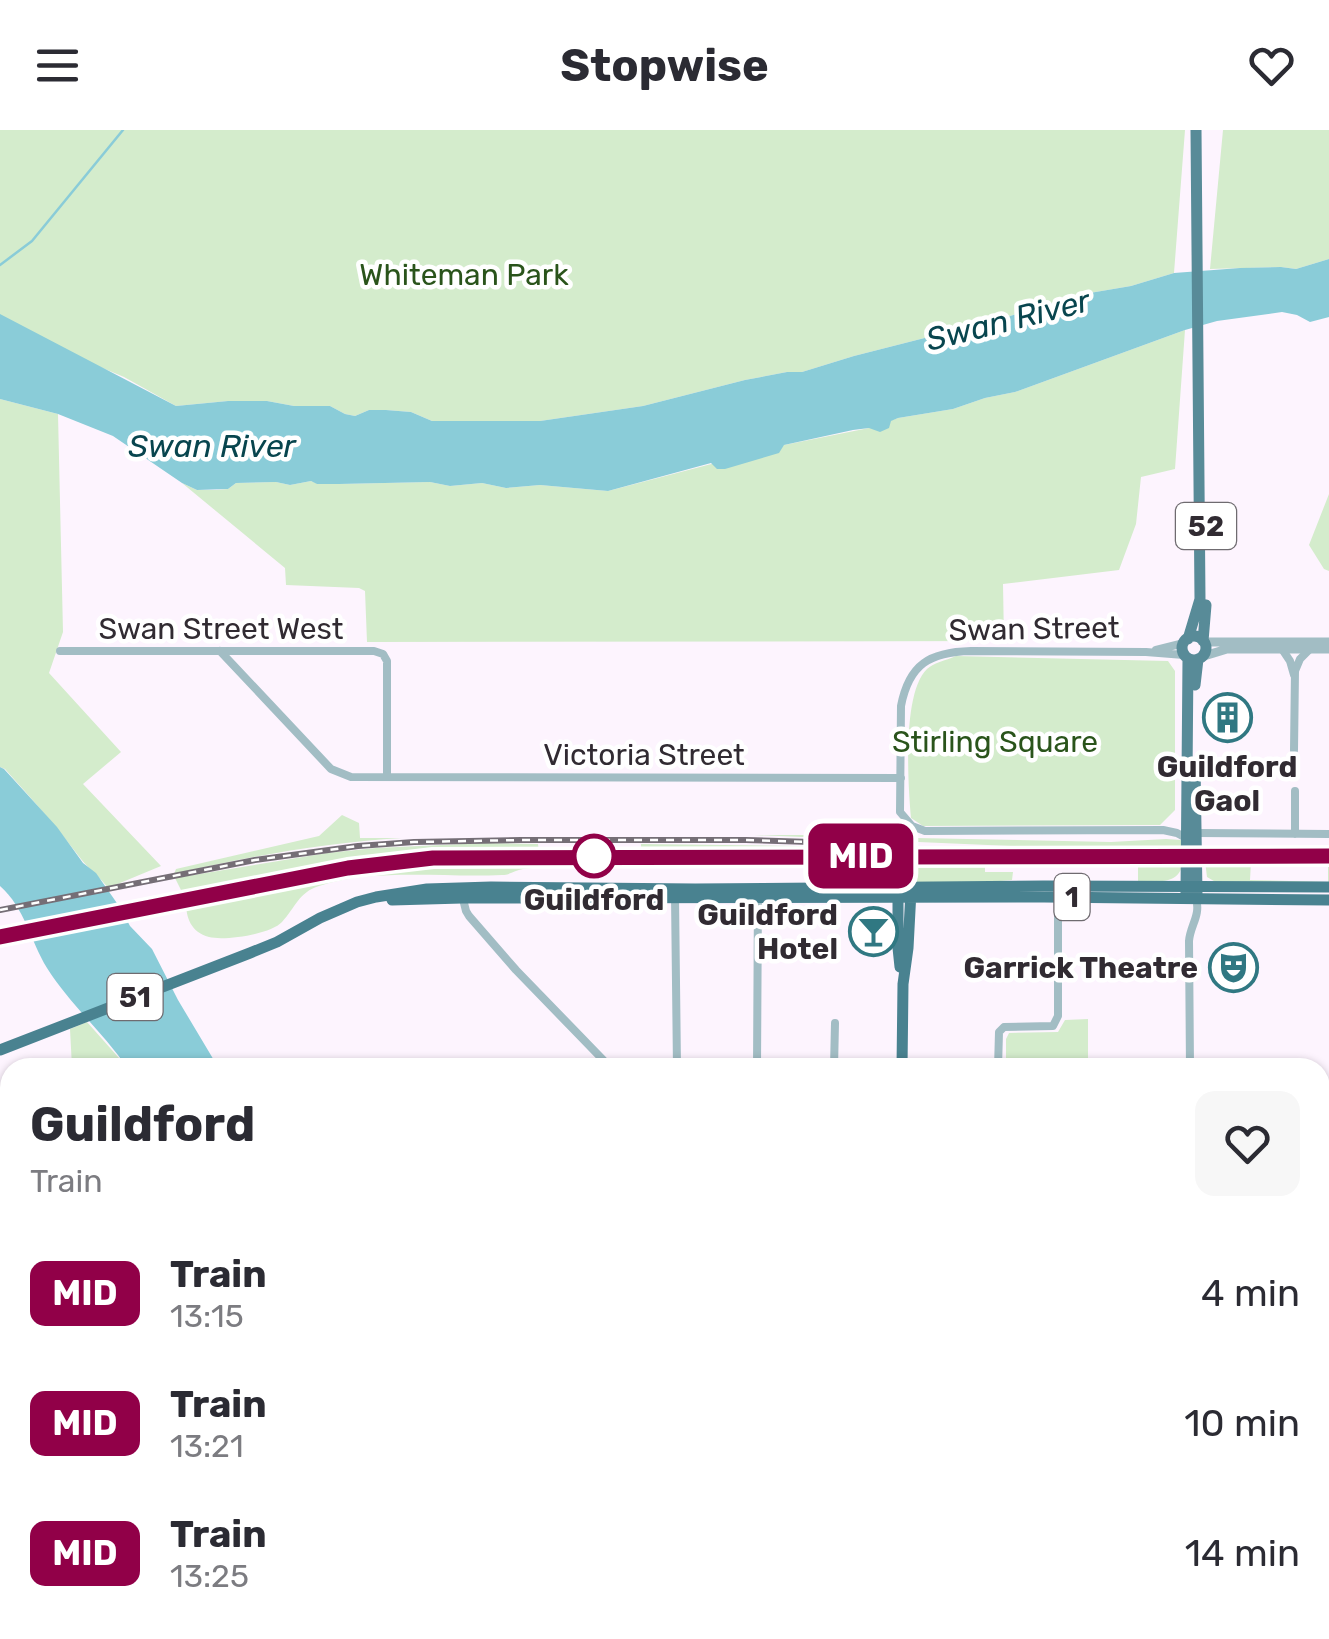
<!DOCTYPE html>
<style>
:root{--surface:#fff;--page:#f7f7f7;--text:#2b2b33;--muted:#7c7c81}
body{margin:0;font-family:Rubik,sans-serif;background:var(--page);color:var(--text);height:100vh;display:flex;flex-direction:column;font-size:38px;white-space:nowrap}
*{box-sizing:border-box;margin:0}
p{font-size:32px;color:var(--muted)}
.icon{flex:none;width:55px;height:55px;fill:none;stroke:currentColor;stroke-width:2;stroke-linecap:round;stroke-linejoin:round}
.map{position:relative;flex:1;overflow:hidden}
.side{position:absolute;left:0px;top:928px;width:1330px;height:582px;display:flex;flex-direction:column;background:var(--surface);border-radius:30px 30px 0 0;box-shadow:0 2px 8px #0004}
.side>*{flex:none}
.badge{padding:0 20px;border-radius:15px;font-size:35px;line-height:65px}
.map>.badge{position:absolute;translate:-50% -50%;box-shadow:0 0 0 5px #fff}
.round{display:grid;place-items:center;flex:none;width:105px;height:105px;border-radius:20px;background:var(--page)}
.overview{display:flex;align-items:center;justify-content:space-between;height:170px;padding:0 30px}
h1{font-size:48px;font-weight:700;line-height:75px}
ul{padding:0;list-style:none}
li{display:flex;align-items:center;gap:30px;height:130px;padding:0 30px}
li div{flex:1}
li b{display:block;font-size:38px}
li em{font-style:normal}
li .badge{min-width:110px;font-weight:700;text-align:center}
header{display:flex;justify-content:space-between;align-items:center;height:130px;padding:0 30px;background:var(--surface);font-size:45px;font-weight:700}
.map>svg:first-child{display:block}
</style>
<header><svg class="icon" aria-label="menu" viewBox="0 0 24 24"><path d="M4 6h16M4 12h16M4 18h16"/></svg>Stopwise<svg class="icon" aria-label="heart" viewBox="0 0 24 24"><path d="M12 20l-8-8c-3-5 5-10 8-4 3-6 11-1 8 4z"/></svg></header>
<div class="map">
<svg width="1329" height="1509" viewBox="0 0 1329 1509">
<rect width="100%" height="100%" fill="#fdf4fe"/>
<path fill="#d4eccc" fill-rule="evenodd" d="M0 0H1185L1174 143 1131 156 1078 165 1007 187 854 226 802 242H787L745 250 643 276 540 291H432L411 282 386 280H369L355 286 345 284 330 276H294L267 271H228L176 276 124 247 0 195Z
M1223 0H1329V129L1296 139 1281 137 1210 139Z
M1185 200 1175 339 1141 347 1136 394 1119 440 1003 454 1004 511 367 512 365 461 359 458 286 455 285 438 182 353 197 360H216L228 359 236 353 276 352 290 355 311 351 318 354H339L430 352 450 356 482 353 506 358 540 355 608 361 784 315 869 298 898 288 953 279 985 268 1015 262Z
M0 269 58 284 63 502 49 543 121 622 83 654 161 736 108 758C100 747 89 739 81 729 57 697 31 668 5 639L0 637Z
M1329 364V441L1324 439 1309 415Z
M956 526 1168 531 1175 541V680L1160 695 923 696 911 688C908 654 902 563 927 539 933 533 947 530 956 526Z
M342 685 359 693 360 708H402C324 713 250 726 174 744L176 739 319 706Z
M754 705H902L916 708 1111 712 1166 709 1181 710 1184 717 1011 716Z
M484 713 538 714 539 723 409 725 294 743 185 768 175 748 327 723 376 718Z
M641 714 873 717 901 718V723L641 722Z
M641 729V738L618 736 617 733 562 732 561 737C549 738 535 737 523 739 515 740 510 745 502 745 445 748 374 738 319 756 299 762 295 778 282 792 271 804 225 811 209 807 191 802 186 788 186 772L408 732Z
M831 729H985V742H1013L1012 750 989 752H838L834 750Z
M1138 730H1183C1181 756 1158 751 1138 751Z
M1205 731H1329V755L1219 754 1207 747ZM1328 732V752L1250 750 1251 732Z
M1088 889V937H1006V909L1009 903 1058 902 1065 890Z
M87 892 127 937H72L70 899Z
M1320 1027 1329 1028V1142H1320Z
M1320 1169 1329 1170V1365L1320 1374Z
M1329 1403V1509H915L916 1500H1320V1410Z
M323 1500H753L763 1509H318Z
M814 1500H890L888 1509H824Z"/>
<path fill="#a5c59b" d="M1329 1425 1327 1509H1203L1223 1500H1320V1435Z"/>
<path fill="#8accd8" d="M1329 129V187L1310 192 1297 185 1282 182 1217 191 1185 200 1015 262 985 268 953 279 898 288 891 291 889 298 880 302 869 298 853 300 784 315 779 323 725 339H717L711 333 608 361 540 355 506 358 482 353 450 356 430 352 339 354H317L311 351 290 355 276 352 236 353 228 359 197 360 182 353 113 306 58 284 0 269V184L176 276 228 271H267L294 276H330L345 284 355 286 369 280H386L411 282 432 291H540L643 276 745 250 787 242H802L854 226 1007 187 1078 165 1131 156 1174 143 1240 138 1281 137 1296 139Z
M0 637 4 639 57 697 83 733 96 743 121 779 130 796 152 819 178 870 218 937H127C103 903 70 874 47 838 30 810 25 778 0 756Z
M214 1500H323L318 1509H210Z"/>
<g fill="none" stroke-linecap="round" stroke-linejoin="round">
<path stroke="#8accd8" stroke-width="2.5" d="M0 135 32 111 123 0
M0 1055H10
M870 1509 873 1500
M928 1509 929 1500"/>
<path stroke="#8accd8" stroke-width="12" d="M1320 1461 1329 1455
M1235 1509 1253 1500"/>
<path stroke="#a2bdc4" stroke-width="8" d="M1282 519 1290 531 1294 545
M1156 520 1184 513
M60 521H374L383 524 387 531V647
M220 521 331 639 351 647 901 648
M1184 525 1146 522 971 521C930 522 909 534 901 576L900 682 912 696 925 701 1163 700 1177 703 1186 708
M1294 620 1295 541 1300 529 1310 519
M1295 661V704
M1197 703 1329 704
M462 765 466 781 469 786 516 840 611 938
M675 766 677 938
M757 938 758 763
M834 938 835 893
M998 938 999 902 1004 897 1053 896 1058 886V763
M1190 938 1189 811C1190 796 1201 785 1196 769
M1320 1012H1329"/>
<path stroke="#a2bdc4" stroke-width="9" d="M1204 512H1329
M1204 526 1227 519H1329"/>
<path stroke="#588b98" stroke-width="11" d="M1182 518a12 12 0 1 1 24 0a12 12 0 1 1-24 0Z
M1188 509 1200 469 1196 0
M1203 511 1206 475
M1195 555 1198 529
M1195 633 1197 765
M1186 764 1188 529"/>
<path stroke="#498290" stroke-width="11" d="M898 761V818L900 837
M392 770 462 768 1044 767 1329 770
M0 920 250 823 277 812 320 788 357 772 376 767 427 759 491 757 695 759 1044 756 1329 757
M902 938 903 854 908 818 911 761
M908 1509 910 1500"/>
<defs>
<path id="rail" d="M0 780 255 730 358 716 414 712 521 710H746L844 713
M0 807 348 738 433 728 1329 726"/>
</defs>
<use href="#rail" stroke="#756e76" stroke-width="6"/>
<use href="#rail" stroke="#fff" stroke-width="2.5" stroke-dasharray="8" stroke-linecap="butt"/>
</g>
<g fill="none" stroke-linecap="round" stroke-linejoin="round">
<defs>
<path id="line" d="M0 807 348 738 433 728 1329 726"/>
</defs>
<use href="#line" stroke="#fff" stroke-width="22"/>
<use href="#line" stroke="#910048" stroke-width="15"/>
</g>
<defs>
<symbol id="building-ring" viewBox="-11 -11 22 22"><circle r="9.5" fill="#fff" stroke="#307882" stroke-width="1.5"/><path d="M-4-6H4V6H1V3H-1V6H-4ZM-2.5-4.3h1.7v1.8h-1.7ZM.8-4.3h1.7v1.8H.8ZM-2.5-1h1.7V.8h-1.7ZM.8-1h1.7V.8H.8Z" fill="#307882"/></symbol>
<symbol id="bar-ring" viewBox="-11 -11 22 22"><circle r="9.5" fill="#fff" stroke="#307882" stroke-width="1.5"/><path d="M-6-5H6L.8 .8V4.5H3.5V6h-7V4.5H-.8V.8Z" fill="#307882"/></symbol>
<symbol id="theatre-ring" viewBox="-11 -11 22 22"><circle r="9.5" fill="#fff" stroke="#307882" stroke-width="1.5"/><path d="M-5-5.5Q0-4 5-5.5V0Q5 5 0 6Q-5 5-5 0ZM-3.3-2.5H-1v1.5H-3.3ZM1-2.5H3.3v1.5H1ZM-2.8 1Q0 5.5 2.8 1Z" fill="#307882"/></symbol>
</defs>
<g fill-rule="evenodd">
<use href="#building-ring" x="1200" y="560" width="55" height="55"/>
<use href="#bar-ring" x="846" y="774" width="55" height="55"/>
<use href="#theatre-ring" x="1206" y="810" width="55" height="55"/>
</g>
<circle fill="#fff" stroke="#910048" stroke-width="5" cx="594" cy="726" r="20"/>
<g text-anchor="middle" dominant-baseline="central" stroke-width="9" stroke-linejoin="round" paint-order="stroke">
<g fill="#fff" stroke="#6f6b70" stroke-width="2.5">
<rect x="1176" y="373" width="60" height="46" rx="8"/>
<rect x="1054.5" y="744" width="35" height="46" rx="8"/>
<rect x="107.5" y="844" width="55" height="46" rx="8"/>
</g>
<g font-size="28" font-weight="bold" fill="#312b32">
<text x="1206" y="396">52</text>
<text x="1072" y="767">1</text>
<text x="135" y="867">51</text>
</g>
<g font-size="30" fill="#2a541b" stroke="#fff">
<text x="464" y="145">Whiteman Park</text>
<text x="995" y="612">Stirling Square</text>
</g>
<g font-size="30" fill="#312b32" stroke="#fff">
<text x="221" y="499">Swan Street West</text>
<text transform="translate(1034 499) rotate(-1)">Swan Street</text>
<text x="644" y="625">Victoria Street</text>
</g>
<g font-size="30" font-weight="bold" fill="#312b32" stroke="#fff" text-anchor="end">
<text x="1227" y="637" text-anchor="middle">Guildford<tspan x="1227" dy="34">Gaol</tspan></text>
<text x="838" y="785">Guildford<tspan x="838" dy="34">Hotel</tspan></text>
<text x="1198" y="838">Garrick Theatre</text>
</g>
<g font-size="30" font-weight="bold" fill="#312b32" stroke="#fff">
<text x="594" y="770">Guildford</text>
</g>
<g font-size="32" font-style="italic" fill="#08454e" stroke="#fff">
<text transform="translate(1008 190) rotate(-14)">Swan River</text>
<text x="212" y="316">Swan River</text>
</g>
</g>
</svg>
<b class="badge" style="left:861px;top:726px;background:#910048;color:#fff">MID</b>
<section class="side">
<div class="overview"><div><h1>Guildford</h1><p>Train</p></div><a class="round"><svg class="icon" aria-label="heart" viewBox="0 0 24 24"><path d="M12 20l-8-8c-3-5 5-10 8-4 3-6 11-1 8 4z"/></svg></a></div>
<ul>
<li><span class="badge" style="background:#910048;color:#fff">MID</span><div><b>Train</b><p>13:15</p></div><em>4 min</em></li>
<li><span class="badge" style="background:#910048;color:#fff">MID</span><div><b>Train</b><p>13:21</p></div><em>10 min</em></li>
<li><span class="badge" style="background:#910048;color:#fff">MID</span><div><b>Train</b><p>13:25</p></div><em>14 min</em></li>
</ul>
</section>
</div>
